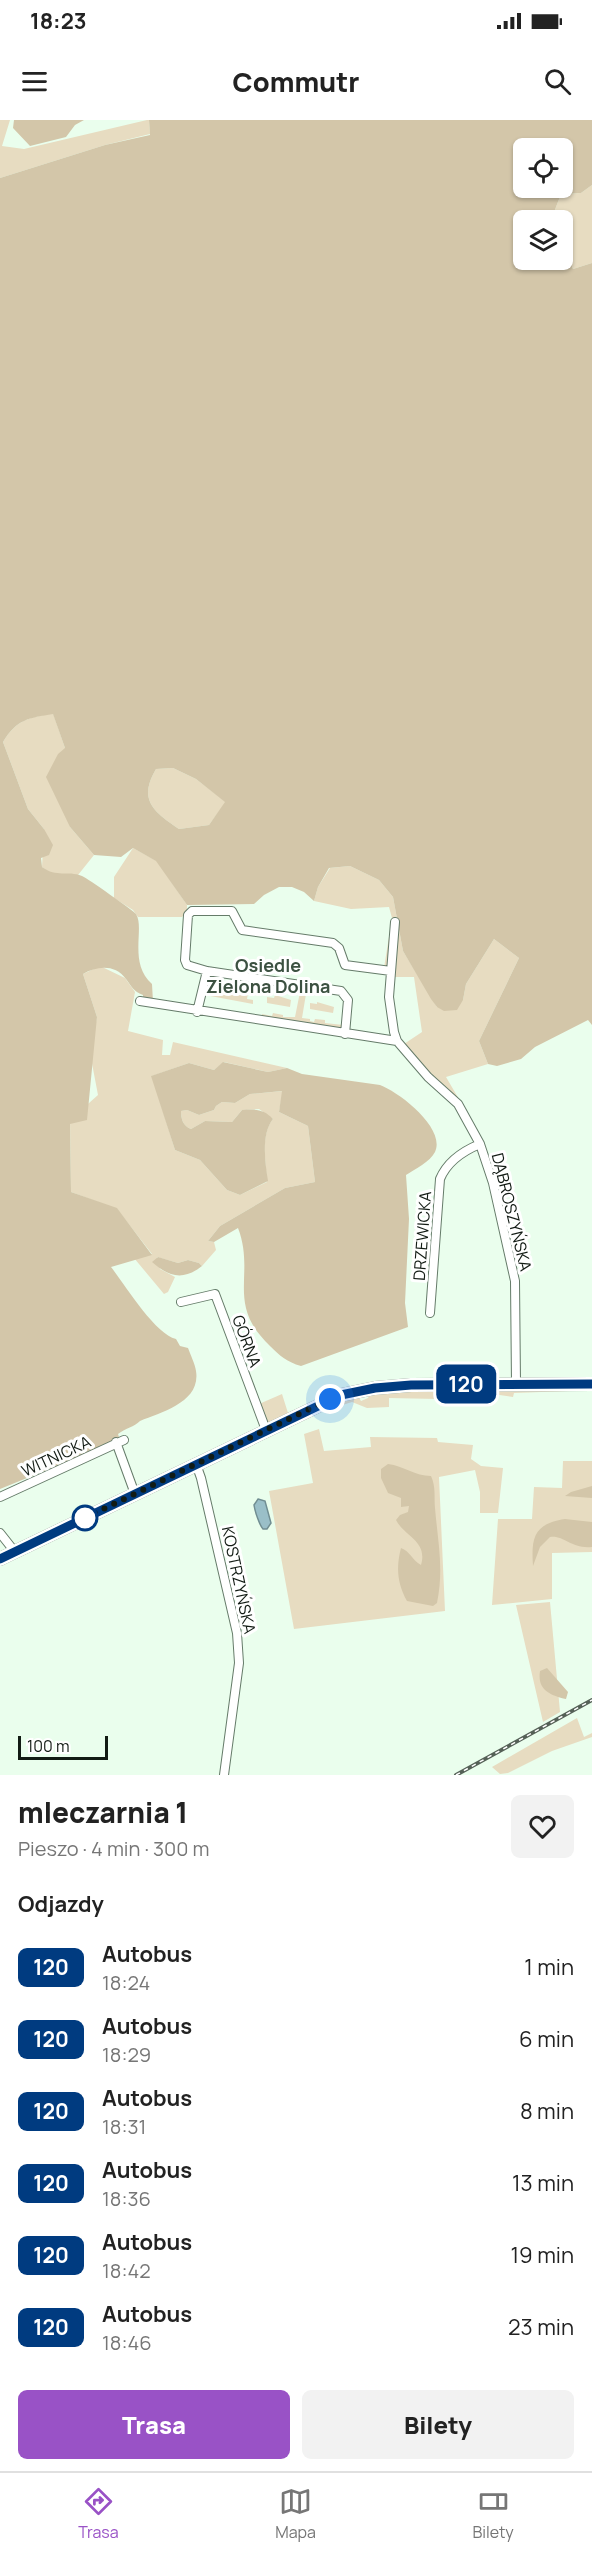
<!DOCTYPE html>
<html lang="pl">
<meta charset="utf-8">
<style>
:root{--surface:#fff;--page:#f2f2f2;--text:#222;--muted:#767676;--line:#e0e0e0;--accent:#9952c6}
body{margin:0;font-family:Manrope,sans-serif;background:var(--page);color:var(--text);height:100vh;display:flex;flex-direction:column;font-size:22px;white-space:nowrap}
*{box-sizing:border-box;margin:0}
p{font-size:20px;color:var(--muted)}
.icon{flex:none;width:33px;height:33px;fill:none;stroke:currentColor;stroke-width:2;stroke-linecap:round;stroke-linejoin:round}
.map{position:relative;height:1655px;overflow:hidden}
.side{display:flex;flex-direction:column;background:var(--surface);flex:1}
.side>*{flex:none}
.badge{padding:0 12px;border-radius:9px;font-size:21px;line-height:39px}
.buttons{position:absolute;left:513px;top:18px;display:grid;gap:12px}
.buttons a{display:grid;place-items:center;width:60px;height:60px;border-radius:9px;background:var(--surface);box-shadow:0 2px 4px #0004;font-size:30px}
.scale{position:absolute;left:18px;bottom:15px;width:90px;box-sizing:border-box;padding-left:6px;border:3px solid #121b14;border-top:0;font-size:16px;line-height:21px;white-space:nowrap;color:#121b14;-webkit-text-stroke:4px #fff;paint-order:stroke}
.you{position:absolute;width:30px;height:30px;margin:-15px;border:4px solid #fff;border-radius:50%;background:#1a73e8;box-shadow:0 0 0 9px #1a73e833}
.map>.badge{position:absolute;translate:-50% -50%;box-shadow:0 0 0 3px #fff}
h2{padding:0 18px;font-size:22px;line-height:54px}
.round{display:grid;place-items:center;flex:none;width:63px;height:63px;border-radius:9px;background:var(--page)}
.overview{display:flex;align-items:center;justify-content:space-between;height:102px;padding:0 18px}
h1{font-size:28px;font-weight:800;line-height:45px}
.cta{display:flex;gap:12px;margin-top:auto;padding:12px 18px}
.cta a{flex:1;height:69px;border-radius:9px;background:var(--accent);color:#fff;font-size:24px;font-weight:800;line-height:69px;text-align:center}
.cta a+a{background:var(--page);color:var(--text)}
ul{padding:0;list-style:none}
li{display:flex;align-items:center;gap:18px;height:72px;padding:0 18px}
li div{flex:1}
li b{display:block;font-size:22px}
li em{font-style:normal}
li .badge{min-width:66px;font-weight:700;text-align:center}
.status{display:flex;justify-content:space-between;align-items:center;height:42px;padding:0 30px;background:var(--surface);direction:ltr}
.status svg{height:16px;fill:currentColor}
header{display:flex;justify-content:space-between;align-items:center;height:78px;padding:0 18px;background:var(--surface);font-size:27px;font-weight:800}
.tabs{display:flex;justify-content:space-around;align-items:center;height:84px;border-top:2px solid var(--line);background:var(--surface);font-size:16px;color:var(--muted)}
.tabs a{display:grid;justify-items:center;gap:3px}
.tabs .selected{color:var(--accent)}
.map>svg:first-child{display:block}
</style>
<div class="status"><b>18:23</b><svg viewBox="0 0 49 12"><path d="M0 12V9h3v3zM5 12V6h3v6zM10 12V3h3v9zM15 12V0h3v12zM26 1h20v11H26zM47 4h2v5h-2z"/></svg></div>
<header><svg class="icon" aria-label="menu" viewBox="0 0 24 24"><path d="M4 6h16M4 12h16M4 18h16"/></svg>Commutr<svg class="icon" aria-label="search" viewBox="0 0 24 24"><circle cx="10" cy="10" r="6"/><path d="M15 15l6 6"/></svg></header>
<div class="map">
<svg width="592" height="1655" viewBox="0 0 592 1655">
<rect width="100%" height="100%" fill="#eafeed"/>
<path fill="#e7dcc1" d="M0 0H10L2 26 24 29 147 0H149L150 14 105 25 0 58Z
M592 65V143L573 149 563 125 562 100H551L561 74 581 73Z
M53 593 65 628 70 707 94 735 78 755 51 754 42 747 44 709 28 689 3 622C17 599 29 598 53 593Z
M173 648 196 659 226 682 209 705 179 709C153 691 138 680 156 649Z
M133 728 157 741 187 785V791L182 797H138L133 790 114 778V757Z
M350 746 379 760 393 777 403 831 437 887 463 880 466 864 494 819 519 838 479 921 488 944 446 957 463 986 423 949 404 924 422 912 414 857H395L384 848 392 798 389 787 351 789 314 781 318 767 330 748Z
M100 846 125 858 135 872 128 911 163 920 162 935H170L173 922 287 948 268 952 224 942 214 950 189 943 152 956 175 1030 200 1040 227 1070 240 1075 267 1062C266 1042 260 1015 273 999L259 989 242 990 232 1002 205 1001 191 1009C183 1006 181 999 181 991L187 990 199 995 214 990 216 986 222 982 235 983 250 974 283 971 279 992 308 1006 315 1062 285 1068 220 1106 208 1121 214 1122 216 1130 202 1146 199 1143 188 1140 178 1143 157 1137 160 1149 175 1157 168 1172 164 1174 134 1138 152 1134 117 1089 71 1072 70 1000 98 975 90 933 97 897 83 854Z
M215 855 212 874 218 875 219 869 226 870 227 867 241 869V872L248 873 247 879 253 880V884L205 875 209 856Z
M301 867 307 868 302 898 310 899V901L314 902 315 899 325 900V903L343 905 342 910 262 898V894L272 896 273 893 283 895V897H295Z
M275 875 291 880 290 887 267 883V877L274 878Z
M317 882 334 887 333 893 310 889V883L317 884Z
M428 1269 437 1270 438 1279 389 1278V1287L367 1288 352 1282 317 1293 358 1276 361 1281 368 1278 370 1274Z
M445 1271 567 1270 569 1271 514 1273 513 1277 472 1271 473 1275 481 1276 480 1283 445 1280V1278L461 1279 462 1272Z
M282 1274 288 1293 267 1304 259 1284Z
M319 1309 324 1331 371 1327 370 1317 437 1318 438 1322 473 1325 471 1339 481 1346 503 1348 498 1393H480V1372L475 1350 439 1357 445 1491 294 1509 269 1371 313 1363 304 1314Z
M563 1341H592V1432L552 1433V1479L492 1485 498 1399H532L534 1367 562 1368Z
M550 1482 560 1592 543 1602 516 1485Z
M577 1598 584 1617 592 1613V1617L552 1631 508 1653 500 1654 492 1647Z"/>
<path fill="#d3c6a9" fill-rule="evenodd" d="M14 0H84L75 5 66 17 30 26 13 8Z
M149 0H592V65L581 73 561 74 551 100H524V140H562L563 125 573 149 592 143V905L588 900 535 927 521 939 497 946 488 944 479 921 519 838 494 819 466 864 463 880 457 890 444 891 437 887 431 879 403 831 393 777 379 760 350 746 329 748 318 767 314 781 304 772 292 767H279L264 775 254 784 187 785 156 741 133 728 121 737 94 735 70 707 46 657 58 634 65 628 53 594C29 598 17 599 3 622L28 689 44 709 53 725 49 735 41 738 42 747C57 758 67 750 82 756 87 758 134 791 136 794 145 808 128 843 152 864L153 882 143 880V875C133 871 132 867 126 859 115 844 97 846 83 854L97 897 87 1000 70 1004 71 1072 117 1088 152 1135 111 1147C125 1165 155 1214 176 1219L180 1226 188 1228C191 1236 195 1244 196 1251 201 1282 162 1292 140 1301 134 1307 126 1308 118 1314L120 1320 0 1369V58L105 25 150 15ZM524 28H562V68H524ZM173 648 196 659 225 682 209 705 179 709C153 691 138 680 156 649Z
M223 942 268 952 287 948 302 954 380 965C399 972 446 1008 435 1032 430 1042 415 1049 406 1055L409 1099 405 1183 408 1207 301 1246C287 1242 280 1236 270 1226 225 1183 256 1155 238 1108L214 1122 208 1121 220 1106 285 1068 315 1062 308 1006 279 992 282 971 250 974 235 983 222 982 216 986 214 990 199 995 187 990 181 991C181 999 183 1006 191 1009L205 1001 232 1002 242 990C255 989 264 989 273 999 261 1014 265 1042 268 1061L240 1075 227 1070 200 1040 175 1030 151 956 189 943 214 950Z
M158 1137 178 1143 188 1140 199 1143 202 1146C183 1161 169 1157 152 1142Z
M388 1344C404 1346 415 1356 431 1356 436 1367 434 1376 435 1388 438 1423 444 1449 437 1483L433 1486 407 1481C397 1463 396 1447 401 1428 410 1431 412 1440 421 1445 428 1421 405 1417 396 1400L400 1395 408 1392 409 1386 401 1387V1378L388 1373 381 1358V1349Z
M592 1366V1378L565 1376 571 1372Z
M565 1399 592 1402V1427C571 1429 564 1415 550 1417L540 1427 533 1446C531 1417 534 1404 565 1399Z
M547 1548 568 1572 566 1579C550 1575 537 1570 540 1551Z"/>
<path fill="#9abfc8" stroke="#718e92" stroke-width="1.5" d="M258 1379 265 1381 271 1403 267 1409H263C260 1406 255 1392 254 1385Z"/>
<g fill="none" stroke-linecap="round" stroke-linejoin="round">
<defs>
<path id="street" d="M395 802 389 877 394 912 397 921 428 957 458 984 480 1024 493 1063 515 1161 516 1264
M140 881 397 921
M197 892 207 851
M345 914 348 880 341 871 207 851 187 845 185 840 188 795 192 791H232L242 810 333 823 339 828 345 845 391 851
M181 1182 215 1174 266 1310
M430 1193 440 1059C447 1042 463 1031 480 1024
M116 1322 135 1374
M196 1344 201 1358 237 1513 239 1543 224 1655
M0 1377 124 1320
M0 1413 15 1432"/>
<path id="secondary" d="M0 1439 341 1275 375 1268 411 1265 592 1264"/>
</defs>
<use href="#street" stroke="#657b69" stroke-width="10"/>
<use href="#secondary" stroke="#657b69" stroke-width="14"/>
<use href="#street" stroke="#fff" stroke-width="8"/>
<use href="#secondary" stroke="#fff" stroke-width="10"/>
<defs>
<path id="rail" d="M456 1655 592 1580"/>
</defs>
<use href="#rail" stroke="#556157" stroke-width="4"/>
<use href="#rail" stroke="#fff" stroke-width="1.5" stroke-dasharray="4.5" stroke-linecap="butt"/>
</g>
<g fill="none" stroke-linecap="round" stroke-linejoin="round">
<defs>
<path id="line" d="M0 1439 341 1275 375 1268 411 1265 592 1264"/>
</defs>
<use href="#line" stroke="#fff" stroke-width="14"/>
<use href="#line" stroke="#003b80" stroke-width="9"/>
<path stroke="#121b14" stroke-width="6" stroke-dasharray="0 10.8" d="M85 1398 330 1279"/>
</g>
<circle fill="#fff" stroke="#003b80" stroke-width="3" cx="85" cy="1398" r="12"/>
<g text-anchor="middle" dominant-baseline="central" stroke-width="6" stroke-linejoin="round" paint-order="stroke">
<g font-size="16" fill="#121b14" stroke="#fff">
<text transform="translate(512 1092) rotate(76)">DĄBROSZYŃSKA</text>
<text transform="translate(422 1116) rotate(-86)">DRZEWICKA</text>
<text transform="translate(247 1221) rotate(70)">GÓRNA</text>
<text transform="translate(56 1336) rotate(-25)">WITNICKA</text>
<text transform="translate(239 1460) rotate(78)">KOSTRZYŃSKA</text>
</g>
<g font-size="18" font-weight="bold" fill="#3c5141" stroke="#fff">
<text x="268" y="845">Osiedle<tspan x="268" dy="21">Zielona Dolina</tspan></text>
</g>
</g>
</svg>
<div class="buttons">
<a><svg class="icon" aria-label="locate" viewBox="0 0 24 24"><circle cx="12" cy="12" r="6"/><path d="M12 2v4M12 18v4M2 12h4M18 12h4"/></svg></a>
<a><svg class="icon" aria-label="layers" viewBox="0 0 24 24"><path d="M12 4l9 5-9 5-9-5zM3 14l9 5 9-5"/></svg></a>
</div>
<div class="scale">100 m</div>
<div class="you" style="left:330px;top:1279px"></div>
<b class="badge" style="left:466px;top:1264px;background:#003b80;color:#fff">120</b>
</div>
<section class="side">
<div class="overview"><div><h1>mleczarnia 1</h1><p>Pieszo · 4 min · 300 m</p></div><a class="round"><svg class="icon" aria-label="heart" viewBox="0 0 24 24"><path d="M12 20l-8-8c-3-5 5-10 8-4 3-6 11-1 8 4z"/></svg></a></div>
<h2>Odjazdy</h2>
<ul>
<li><span class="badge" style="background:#003b80;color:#fff">120</span><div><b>Autobus</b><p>18:24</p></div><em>1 min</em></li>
<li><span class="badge" style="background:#003b80;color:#fff">120</span><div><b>Autobus</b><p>18:29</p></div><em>6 min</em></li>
<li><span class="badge" style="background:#003b80;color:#fff">120</span><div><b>Autobus</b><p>18:31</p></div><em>8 min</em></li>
<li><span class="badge" style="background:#003b80;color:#fff">120</span><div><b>Autobus</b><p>18:36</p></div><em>13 min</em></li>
<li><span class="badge" style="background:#003b80;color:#fff">120</span><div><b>Autobus</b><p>18:42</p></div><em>19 min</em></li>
<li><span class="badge" style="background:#003b80;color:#fff">120</span><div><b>Autobus</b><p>18:46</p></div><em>23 min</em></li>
</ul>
<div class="cta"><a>Trasa</a><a>Bilety</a></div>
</section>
<nav class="tabs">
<a class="selected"><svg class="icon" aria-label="directions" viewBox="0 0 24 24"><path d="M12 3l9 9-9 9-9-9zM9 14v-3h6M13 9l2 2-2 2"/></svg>Trasa</a>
<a><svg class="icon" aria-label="map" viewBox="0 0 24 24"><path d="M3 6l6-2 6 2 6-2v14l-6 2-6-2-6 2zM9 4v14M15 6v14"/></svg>Mapa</a>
<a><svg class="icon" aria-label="tickets" viewBox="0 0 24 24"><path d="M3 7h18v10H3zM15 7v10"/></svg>Bilety</a>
</nav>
